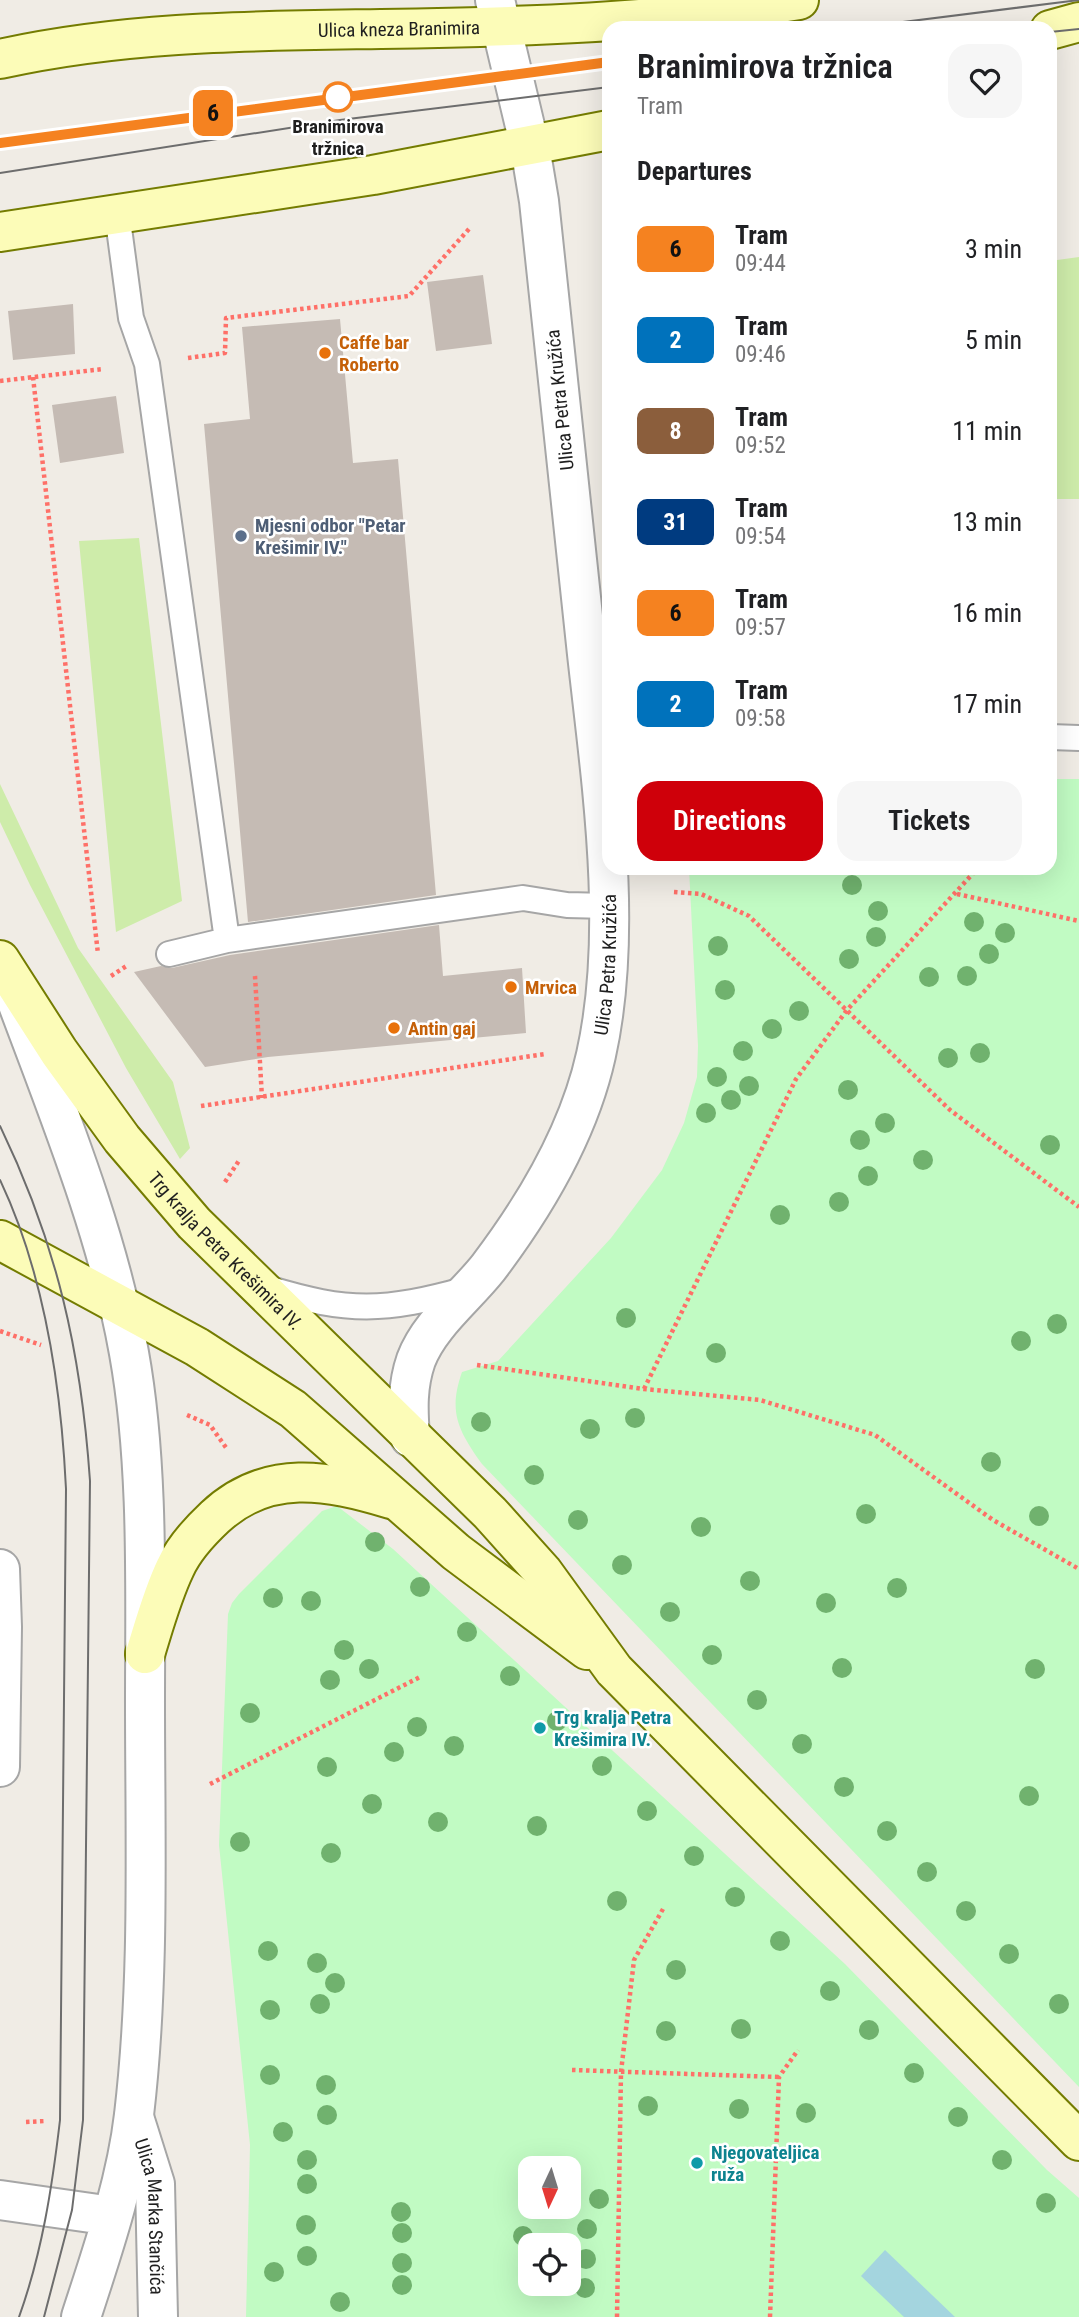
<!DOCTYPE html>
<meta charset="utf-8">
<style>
:root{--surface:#fff;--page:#f6f6f6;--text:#202124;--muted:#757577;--accent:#cf000a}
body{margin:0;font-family:"Roboto Condensed",sans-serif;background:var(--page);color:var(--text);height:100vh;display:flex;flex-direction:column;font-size:26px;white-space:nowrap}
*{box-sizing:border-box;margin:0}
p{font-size:23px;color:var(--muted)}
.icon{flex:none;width:38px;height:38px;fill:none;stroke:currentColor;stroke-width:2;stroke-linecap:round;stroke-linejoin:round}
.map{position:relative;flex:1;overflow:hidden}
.details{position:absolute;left:602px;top:21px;width:455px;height:854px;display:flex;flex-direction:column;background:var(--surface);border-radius:21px;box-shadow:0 7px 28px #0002}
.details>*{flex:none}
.badge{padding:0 14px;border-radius:10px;font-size:24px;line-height:46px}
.needle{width:46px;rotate:184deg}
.controls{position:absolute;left:518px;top:2156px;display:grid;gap:14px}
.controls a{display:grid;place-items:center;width:63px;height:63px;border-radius:14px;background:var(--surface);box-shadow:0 7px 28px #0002;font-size:35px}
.map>.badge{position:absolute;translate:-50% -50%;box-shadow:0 0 0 4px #fff}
h2{padding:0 35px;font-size:26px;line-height:63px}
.round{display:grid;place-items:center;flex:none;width:74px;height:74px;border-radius:21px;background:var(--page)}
.overview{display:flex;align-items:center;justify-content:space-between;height:119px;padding:0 35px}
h1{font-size:33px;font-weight:600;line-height:52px}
.button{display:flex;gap:14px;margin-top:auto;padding:14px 35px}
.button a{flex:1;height:80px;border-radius:21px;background:var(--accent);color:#fff;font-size:28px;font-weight:600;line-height:80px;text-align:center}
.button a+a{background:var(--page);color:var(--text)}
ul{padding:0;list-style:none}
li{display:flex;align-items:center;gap:21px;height:91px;padding:0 35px}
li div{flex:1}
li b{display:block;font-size:26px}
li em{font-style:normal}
li .badge{min-width:77px;font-weight:700;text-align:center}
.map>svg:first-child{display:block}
</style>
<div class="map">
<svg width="1079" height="2317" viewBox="0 0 1079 2317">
<rect width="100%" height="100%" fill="#f0ece5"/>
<path fill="#ceecaa" d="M1079 257V499H1050V261Z
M139 538 182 901 116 932 79 541Z
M0 784 78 948 173 1082 190 1148 180 1159 126 1068 30 885 0 822Z"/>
<path fill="#c1fbc3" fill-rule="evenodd" d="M1050 779H1079V2087L482 1464C458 1430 448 1412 462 1372L498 1361 611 1238 662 1170 684 1123 697 1077 698 1046 689 868H1050Z
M337 1506 393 1549 845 1964 1047 2170 1079 2198V2317H246L250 2145 219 1845 228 1614 232 1603 239 1594 322 1511ZM530 2168H569V2207H530ZM530 2245H569V2284H530Z"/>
<path fill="#a4d5df" d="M885 2250 955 2317H904L861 2276Z"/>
<path fill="#c5bbb4" d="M483 275 492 344 436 351 427 282Z
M73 304 75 354 13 360 8 311Z
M340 319 353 463 398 459 436 895 248 922 204 424 250 419 242 327Z
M116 396 124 453 60 463 52 405Z
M439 925 443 976 522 968 526 1033 268 1057 205 1067 134 972 161 966 172 968 230 955Z"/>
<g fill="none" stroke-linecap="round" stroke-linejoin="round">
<defs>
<path id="service" d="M117 213 131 318 147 364 227 940 523 898 567 905 608 906
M1050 737 1079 738
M169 954 227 940
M267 1288C349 1313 384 1312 467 1289"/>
<g id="minor">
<path id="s1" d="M410 1437C408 1410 407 1386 416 1360 429 1325 465 1297 488 1268 535 1206 579 1132 596 1055 624 930 601 781 587 654 571 503 555 352 539 201L530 147"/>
<path id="s2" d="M134 2117 155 2184 158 2317"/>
</g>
<path id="tertiary" d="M495 0 530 147
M16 999C58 1112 108 1234 129 1353 149 1464 145 1590 145 1703 145 1840 150 1979 134 2115 126 2183 102 2252 81 2317
M0 1569 2 1627 0 1767
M0 2200 112 2216"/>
<g id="secondary">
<path d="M1050 30 1079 22"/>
<path id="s3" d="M0 59C127 31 251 31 381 29 520 27 661 23 799 0"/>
<path d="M0 232 373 175 609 130"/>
<path id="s4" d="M0 960 59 1052 122 1139 194 1223 490 1513 543 1572 614 1670 1079 2141"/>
<path d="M0 1240 197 1347 293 1409 456 1552 587 1650"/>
<path d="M145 1654C154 1625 162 1595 175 1568 184 1548 199 1532 215 1517 268 1468 327 1480 391 1499"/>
</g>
</defs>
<use href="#service" stroke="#a6a6a6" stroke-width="28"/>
<use href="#minor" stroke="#a6a6a6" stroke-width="42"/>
<use href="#tertiary" stroke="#a6a6a6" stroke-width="42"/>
<use href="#secondary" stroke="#747c01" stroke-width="42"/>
<path stroke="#fe7068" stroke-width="4.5" stroke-dasharray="3.5 3.5" stroke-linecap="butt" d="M188 358 225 353 226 318 409 296 469 229
M33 377 98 954
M0 381 103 369
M674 892 701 894 749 916 950 1110 1079 1207
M957 894 1079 921
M111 976 128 965
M255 976 262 1098
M201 1106 545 1054
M225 1182 240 1159
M0 1331 41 1345
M477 1365 644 1389 760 1400 875 1435 993 1520 1079 1569
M644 1389 796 1079 847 1010 978 868
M187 1415 210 1425 227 1449
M210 1784 422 1676
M572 2070 779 2077
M26 2122 46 2121
M617 2317 621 2072 634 1960 663 1909
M770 2317 779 2077 798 2050"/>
<use href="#service" stroke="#fff" stroke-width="24"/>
<use href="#minor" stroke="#fff" stroke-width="38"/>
<use href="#tertiary" stroke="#fff" stroke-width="38"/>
<use href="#secondary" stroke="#fcfcb8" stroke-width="38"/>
<path stroke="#6d6d6d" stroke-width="2" d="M855 28 1079 0
M1050 32 1079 29
M0 143 609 62
M0 173 340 120 609 87
M0 1126C57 1244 81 1351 90 1481L83 2120 72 2210 44 2317
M0 1180C45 1275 61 1385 66 1489L60 2120C52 2188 42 2253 19 2317"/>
</g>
<g fill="#70b26e">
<circle cx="852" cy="885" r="10"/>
<circle cx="878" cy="911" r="10"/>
<circle cx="974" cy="922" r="10"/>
<circle cx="1005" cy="933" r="10"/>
<circle cx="876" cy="937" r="10"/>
<circle cx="718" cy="946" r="10"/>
<circle cx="989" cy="954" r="10"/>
<circle cx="849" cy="959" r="10"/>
<circle cx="967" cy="976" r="10"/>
<circle cx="929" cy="977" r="10"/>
<circle cx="725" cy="990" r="10"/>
<circle cx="799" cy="1011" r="10"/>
<circle cx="772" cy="1029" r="10"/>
<circle cx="743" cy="1051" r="10"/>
<circle cx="980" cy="1053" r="10"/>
<circle cx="948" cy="1058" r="10"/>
<circle cx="717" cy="1077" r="10"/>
<circle cx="749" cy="1086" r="10"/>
<circle cx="848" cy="1090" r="10"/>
<circle cx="731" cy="1100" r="10"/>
<circle cx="706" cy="1113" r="10"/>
<circle cx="885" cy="1123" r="10"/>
<circle cx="860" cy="1140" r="10"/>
<circle cx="1050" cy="1145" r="10"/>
<circle cx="923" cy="1160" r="10"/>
<circle cx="868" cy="1176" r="10"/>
<circle cx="839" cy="1202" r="10"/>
<circle cx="780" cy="1215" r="10"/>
<circle cx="626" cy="1318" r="10"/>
<circle cx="1057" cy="1324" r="10"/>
<circle cx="1021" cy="1341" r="10"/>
<circle cx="716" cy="1353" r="10"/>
<circle cx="635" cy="1418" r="10"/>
<circle cx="481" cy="1422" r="10"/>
<circle cx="590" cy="1429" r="10"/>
<circle cx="991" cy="1462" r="10"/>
<circle cx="534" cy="1475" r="10"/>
<circle cx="866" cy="1514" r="10"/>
<circle cx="1039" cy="1516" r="10"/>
<circle cx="578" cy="1520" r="10"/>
<circle cx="701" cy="1527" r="10"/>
<circle cx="375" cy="1542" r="10"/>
<circle cx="622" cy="1565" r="10"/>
<circle cx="750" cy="1581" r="10"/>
<circle cx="420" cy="1587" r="10"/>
<circle cx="897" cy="1588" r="10"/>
<circle cx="273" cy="1598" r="10"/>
<circle cx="311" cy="1601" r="10"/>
<circle cx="826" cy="1603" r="10"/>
<circle cx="670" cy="1612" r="10"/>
<circle cx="467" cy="1632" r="10"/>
<circle cx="344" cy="1650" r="10"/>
<circle cx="712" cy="1655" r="10"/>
<circle cx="842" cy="1668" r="10"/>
<circle cx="369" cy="1669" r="10"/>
<circle cx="1035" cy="1669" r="10"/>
<circle cx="510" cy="1676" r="10"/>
<circle cx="330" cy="1680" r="10"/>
<circle cx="757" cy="1700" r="10"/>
<circle cx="250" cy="1713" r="10"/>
<circle cx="557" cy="1721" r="10"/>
<circle cx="417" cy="1727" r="10"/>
<circle cx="802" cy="1744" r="10"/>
<circle cx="454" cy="1746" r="10"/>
<circle cx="394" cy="1752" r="10"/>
<circle cx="602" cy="1766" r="10"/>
<circle cx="327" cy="1767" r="10"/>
<circle cx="844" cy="1787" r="10"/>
<circle cx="1029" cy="1796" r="10"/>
<circle cx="372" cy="1804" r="10"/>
<circle cx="647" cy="1811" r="10"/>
<circle cx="438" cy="1822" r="10"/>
<circle cx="537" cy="1826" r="10"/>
<circle cx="887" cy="1831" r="10"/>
<circle cx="240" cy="1842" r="10"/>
<circle cx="331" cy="1853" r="10"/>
<circle cx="694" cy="1856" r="10"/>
<circle cx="927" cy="1872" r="10"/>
<circle cx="735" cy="1897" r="10"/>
<circle cx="617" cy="1901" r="10"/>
<circle cx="966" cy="1911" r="10"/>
<circle cx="780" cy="1941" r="10"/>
<circle cx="268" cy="1951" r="10"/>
<circle cx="1009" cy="1954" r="10"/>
<circle cx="317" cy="1963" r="10"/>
<circle cx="676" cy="1970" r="10"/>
<circle cx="335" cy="1983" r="10"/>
<circle cx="830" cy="1991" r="10"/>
<circle cx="320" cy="2004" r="10"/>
<circle cx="1059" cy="2004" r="10"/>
<circle cx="270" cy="2010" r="10"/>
<circle cx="741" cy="2029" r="10"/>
<circle cx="869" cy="2030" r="10"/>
<circle cx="666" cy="2031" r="10"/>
<circle cx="914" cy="2073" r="10"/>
<circle cx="270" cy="2075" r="10"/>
<circle cx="326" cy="2085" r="10"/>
<circle cx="648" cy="2106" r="10"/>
<circle cx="739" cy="2109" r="10"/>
<circle cx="806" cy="2113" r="10"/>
<circle cx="327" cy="2115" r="10"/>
<circle cx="958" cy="2117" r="10"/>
<circle cx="283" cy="2132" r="10"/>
<circle cx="307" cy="2160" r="10"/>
<circle cx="1002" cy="2160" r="10"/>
<circle cx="307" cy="2184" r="10"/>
<circle cx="599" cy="2199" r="10"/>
<circle cx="1046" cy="2203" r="10"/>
<circle cx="401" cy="2212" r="10"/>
<circle cx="306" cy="2225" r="10"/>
<circle cx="587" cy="2229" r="10"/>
<circle cx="402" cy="2233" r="10"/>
<circle cx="523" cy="2236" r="10"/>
<circle cx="307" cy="2256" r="10"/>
<circle cx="586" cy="2259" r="10"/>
<circle cx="402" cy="2263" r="10"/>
<circle cx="274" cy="2272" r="10"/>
<circle cx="402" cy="2285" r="10"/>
<circle cx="585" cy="2288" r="10"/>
<circle cx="340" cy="2302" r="10"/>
</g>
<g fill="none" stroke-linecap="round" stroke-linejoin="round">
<defs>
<path id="line" d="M0 143 609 62"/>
</defs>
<use href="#line" stroke="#fff" stroke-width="16"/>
<use href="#line" stroke="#f58220" stroke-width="10"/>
</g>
<circle fill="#fff" stroke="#f58220" stroke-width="3.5" cx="338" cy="97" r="14"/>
<g fill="#e8710a" stroke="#fff" stroke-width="2.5">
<circle cx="325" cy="353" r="7"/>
<circle cx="511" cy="987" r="7"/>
<circle cx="394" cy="1028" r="7"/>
</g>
<circle fill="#5c6f8a" stroke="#fff" stroke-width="2.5" cx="241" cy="536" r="7"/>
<g fill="#0f9aa8" stroke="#fff" stroke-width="2.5">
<circle cx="540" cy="1728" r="7"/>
<circle cx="697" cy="2163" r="7"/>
</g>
<g text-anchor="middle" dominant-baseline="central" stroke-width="5" stroke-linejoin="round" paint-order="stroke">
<g font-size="19" fill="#1f1f1f" stroke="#fff">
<text stroke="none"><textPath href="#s3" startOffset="401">Ulica kneza Branimira</textPath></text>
<text transform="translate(560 400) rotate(-96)">Ulica Petra Kružića</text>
<text stroke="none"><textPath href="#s1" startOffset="527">Ulica Petra Kružića</textPath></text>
<text stroke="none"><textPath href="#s4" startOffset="369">Trg kralja Petra Krešimira IV.</textPath></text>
<text stroke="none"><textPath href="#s2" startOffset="102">Ulica Marka Stančića</textPath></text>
</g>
<g font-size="19" font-weight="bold" fill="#1f1f1f" stroke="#fff">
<text x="338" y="126">Branimirova<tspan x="338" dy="22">tržnica</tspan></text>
</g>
<g font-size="19" font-weight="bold" fill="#c56008" stroke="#fff" text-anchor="start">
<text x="339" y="342">Caffe bar<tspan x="339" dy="22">Roberto</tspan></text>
<text x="525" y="987">Mrvica</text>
<text x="408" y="1028">Antin gaj</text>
</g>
<g font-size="19" font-weight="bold" fill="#4e5e75" stroke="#fff" text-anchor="start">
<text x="255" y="525">Mjesni odbor "Petar<tspan x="255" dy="22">Krešimir IV."</tspan></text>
</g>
<g font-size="19" font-weight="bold" fill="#0d838f" stroke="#fff" text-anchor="start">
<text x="554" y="1717">Trg kralja Petra<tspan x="554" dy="22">Krešimira IV.</tspan></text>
<text x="711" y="2152">Njegovateljica<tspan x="711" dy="22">ruža</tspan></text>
</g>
</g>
</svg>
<div class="controls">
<a><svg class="needle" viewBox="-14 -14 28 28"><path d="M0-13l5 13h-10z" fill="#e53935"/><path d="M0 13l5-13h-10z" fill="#757577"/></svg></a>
<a><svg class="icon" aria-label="locate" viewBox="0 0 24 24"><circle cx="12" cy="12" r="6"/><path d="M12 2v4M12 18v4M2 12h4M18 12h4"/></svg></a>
</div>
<b class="badge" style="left:213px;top:113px;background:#f58220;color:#111">6</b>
<section class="details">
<div class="overview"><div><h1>Branimirova tržnica</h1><p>Tram</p></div><a class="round"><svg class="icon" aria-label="heart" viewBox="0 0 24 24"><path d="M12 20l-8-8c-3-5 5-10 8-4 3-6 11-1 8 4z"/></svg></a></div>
<h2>Departures</h2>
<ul>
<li><span class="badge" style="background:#f58220;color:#111">6</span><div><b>Tram</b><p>09:44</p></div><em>3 min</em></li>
<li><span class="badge" style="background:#0072bc;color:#fff">2</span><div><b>Tram</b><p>09:46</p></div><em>5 min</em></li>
<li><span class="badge" style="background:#8b5e3c;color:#fff">8</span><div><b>Tram</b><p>09:52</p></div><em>11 min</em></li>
<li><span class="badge" style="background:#003b80;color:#fff">31</span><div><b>Tram</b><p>09:54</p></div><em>13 min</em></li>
<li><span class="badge" style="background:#f58220;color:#111">6</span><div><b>Tram</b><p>09:57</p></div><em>16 min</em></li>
<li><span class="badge" style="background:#0072bc;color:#fff">2</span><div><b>Tram</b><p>09:58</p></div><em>17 min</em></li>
</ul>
<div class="button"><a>Directions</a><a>Tickets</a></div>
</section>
</div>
